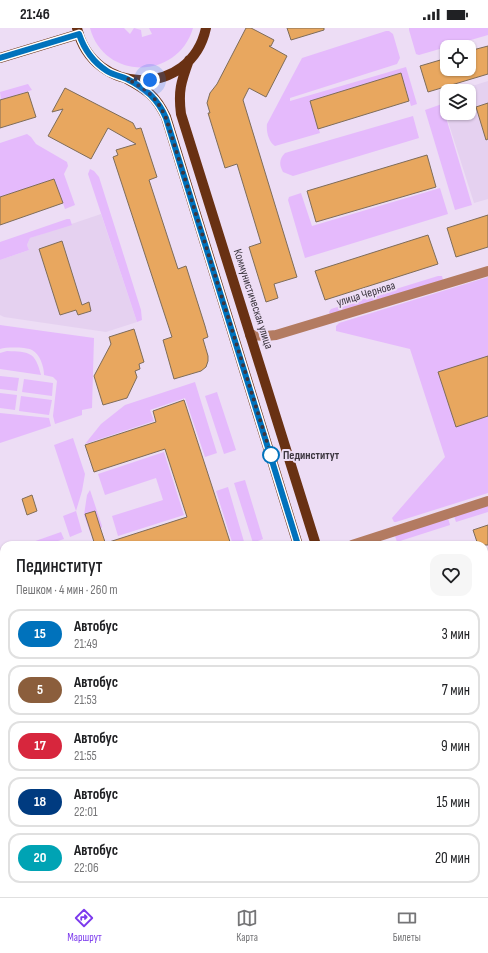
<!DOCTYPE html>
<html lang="ru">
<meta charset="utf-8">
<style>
:root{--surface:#fff;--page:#f6f6f6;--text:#202124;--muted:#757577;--line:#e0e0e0;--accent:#7c3aed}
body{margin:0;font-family:"Sofia Sans Condensed",sans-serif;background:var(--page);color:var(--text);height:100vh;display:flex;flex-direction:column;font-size:15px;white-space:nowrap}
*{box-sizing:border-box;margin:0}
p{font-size:13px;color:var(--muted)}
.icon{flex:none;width:22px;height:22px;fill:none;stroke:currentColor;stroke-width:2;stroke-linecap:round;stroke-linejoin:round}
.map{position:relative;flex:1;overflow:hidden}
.sheet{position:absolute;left:0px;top:513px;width:488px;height:356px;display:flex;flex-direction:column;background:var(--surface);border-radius:12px 12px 0 0;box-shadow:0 1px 3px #0004}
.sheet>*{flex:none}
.badge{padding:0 8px;border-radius:13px;font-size:14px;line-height:26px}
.fabs{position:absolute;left:440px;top:12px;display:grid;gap:8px}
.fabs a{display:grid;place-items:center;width:36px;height:36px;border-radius:8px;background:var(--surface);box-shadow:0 1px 3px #0004;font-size:20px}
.you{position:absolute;width:20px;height:20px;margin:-10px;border:3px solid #fff;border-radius:50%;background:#1a73e8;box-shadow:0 0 0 6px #1a73e833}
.map>.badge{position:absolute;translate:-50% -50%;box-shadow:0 0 0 2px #fff}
.round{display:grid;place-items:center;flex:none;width:42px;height:42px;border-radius:12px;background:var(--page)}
.overview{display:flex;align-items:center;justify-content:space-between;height:68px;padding:0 16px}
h1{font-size:19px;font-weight:600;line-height:30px}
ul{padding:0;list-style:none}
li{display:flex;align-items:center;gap:12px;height:50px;margin:0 8px 6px;padding:0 8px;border:2px solid var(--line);border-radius:12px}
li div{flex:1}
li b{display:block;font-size:15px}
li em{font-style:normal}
li .badge{min-width:44px;font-weight:700;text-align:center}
.status{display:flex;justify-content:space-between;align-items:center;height:28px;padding:0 20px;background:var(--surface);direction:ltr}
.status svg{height:11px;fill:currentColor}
.dock{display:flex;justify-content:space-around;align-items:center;height:56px;border-top:1px solid var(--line);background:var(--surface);font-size:11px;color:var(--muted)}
.dock a{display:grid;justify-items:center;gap:2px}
.dock .active{color:var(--accent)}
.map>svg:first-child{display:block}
</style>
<div class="status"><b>21:46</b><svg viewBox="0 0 49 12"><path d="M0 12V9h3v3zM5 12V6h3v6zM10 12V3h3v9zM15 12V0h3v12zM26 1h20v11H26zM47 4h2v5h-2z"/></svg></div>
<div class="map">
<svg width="488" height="869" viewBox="0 0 488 869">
<rect width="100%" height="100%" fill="#edddf5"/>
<path fill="#e5d1f0" d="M488 53V171L474 175 440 68 447 66V85H469V63H456Z
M101 186 137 294 106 304 4 289 0 287V232L29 222 27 217 30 210Z"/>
<path fill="#e5bafc" d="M90 0H124L130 6 134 0 141 2 142 9 152 6 149 0H193C178 52 104 53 90 0Z
M409 0H488V7L419 27 416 26 409 2Z
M386 3H389L393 6 400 30 397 36 290 70V73L406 39 417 76 411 78 401 45 310 73 320 105 275 118C269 114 266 104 267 96L302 30Z
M28 56 32 62 1 72 0 64Z
M442 76 472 177 455 182 425 82Z
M413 88 419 110 293 148 283 144C279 137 279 131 285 125Z
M27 106 31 109 36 116 67 134 68 138 64 146 75 177 65 181 54 151 0 169V115Z
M90 141 94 143 99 149 141 282 142 292 137 294 88 146Z
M440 160 448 186 305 230 288 172 289 169 301 165 312 198Z
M67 191H70L72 197 30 210 27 217 29 222 0 232V214Z
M438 248H442L443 252 330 286 329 284 331 281Z
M488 249V465L396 494H394L392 490 445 429 410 321 336 303V298L339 295Z
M0 297 94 310 92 380 82 382V387L55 396 53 388 57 353 53 349 44 347C44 339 40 326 32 322 25 319 7 319 0 321Z
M7 323C29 324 35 323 41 347L0 341V325Z
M0 348 19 350 17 363 0 361Z
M24 351 53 355 52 368 22 364Z
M195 354 217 425 205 429 185 370 150 382 154 393 85 416 101 396 125 377Z
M217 364 236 422 224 426 205 368Z
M0 365 17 367 15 382 0 380Z
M21 368 52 372 49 387 19 383Z
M0 385 49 390 51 398 0 415Z
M73 410 85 446 82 463 76 483 82 504 70 509 63 488 76 483 54 417Z
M164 424 184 487 118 508 112 488 163 472 156 450 105 467 98 446Z
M245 452 263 511 253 515 234 455Z
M228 459 245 517H233L216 463Z
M90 462 102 498 101 501 91 504H90L84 487 87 467Z
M488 477V484L456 494 454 488Z
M448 490 450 497 397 514 395 508Z
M61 504 64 511 46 517H24Z
M488 678V729L484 730V695L487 694 484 686V680Z
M0 681H4V736L0 734Z
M205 865H332L331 869H206Z"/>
<path fill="#e8a75f" stroke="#7e6c59" d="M246 0H251L274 12 271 18H269L287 28 266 69 249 60 243 72 297 249 274 256 278 270 266 274 249 219 261 215 237 136 225 140 208 85H210L207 75 210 65 217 56Z
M287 0H324V2L291 12Z
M488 18V46L428 64 420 38 447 30V41H469V23Z
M401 45 409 73 318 101 310 73Z
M65 60 133 95 136 101 141 100 157 149 149 152 178 241 186 238 205 298 208 309 203 311 208 328V333L206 339 201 343 174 351 163 312 172 309 113 129 118 127 116 122 136 116 108 100 91 131 48 108 63 81 52 84Z
M28 64 36 89 0 100V72Z
M488 75V111L486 112 476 79Z
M427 127 436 159 316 194 307 163Z
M54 151 63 175 0 197V169Z
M488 187V219L456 229 447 200Z
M428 207 438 236 325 272 315 243Z
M62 213 82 277 89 274 91 283 78 287 76 282 60 287 39 221Z
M134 301 144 334 139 336 140 341 135 343 137 349 127 370 103 377 94 348 111 316 109 309Z
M488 328V388L456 399 438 344Z
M184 372 231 517H106V515L187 489 165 421 94 444 85 417 156 394 153 383Z
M32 467 37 483 27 487 22 471Z
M95 483 100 499 106 517H95L85 486Z
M488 497V517H478L473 502Z"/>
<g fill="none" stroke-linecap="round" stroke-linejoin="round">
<path stroke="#b37b61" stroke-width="10" d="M250 307 266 308 276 307 488 243
M352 517 488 473
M0 799 4 801
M154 865 165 869"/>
<path stroke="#693113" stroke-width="10" d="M77 0C93 69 191 70 206 0
M0 30 79 6
M189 32C181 54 178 63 181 86L316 517
M127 51C147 62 156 68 166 89L298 517
M410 865 412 869
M424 865 425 869"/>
</g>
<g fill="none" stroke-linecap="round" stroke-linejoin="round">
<defs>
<path id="line" d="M0 30 79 6C84 21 93 34 107 43 113 47 120 48 127 51 145 60 158 71 166 90L298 517"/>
</defs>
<use href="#line" stroke="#fff" stroke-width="9"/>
<use href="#line" stroke="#0072bc" stroke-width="6"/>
<path stroke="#3c363f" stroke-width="4" stroke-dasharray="0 7.2" d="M150 52 127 51C147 62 156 68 166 90L272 430 271 427"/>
</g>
<circle fill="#fff" stroke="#0072bc" stroke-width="2" cx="271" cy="427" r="8"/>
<g text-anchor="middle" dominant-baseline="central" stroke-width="4" stroke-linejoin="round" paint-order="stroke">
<g font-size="12" fill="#3c363f" stroke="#edddf5">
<text transform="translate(366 266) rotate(-17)">улица Чернова</text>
<text transform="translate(253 271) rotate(72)">Коммунистическая улица</text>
</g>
<g font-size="12" font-weight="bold" fill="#3c363f" stroke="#edddf5" text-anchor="start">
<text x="283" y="427">Пединститут</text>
</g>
</g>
</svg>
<div class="fabs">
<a><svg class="icon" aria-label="locate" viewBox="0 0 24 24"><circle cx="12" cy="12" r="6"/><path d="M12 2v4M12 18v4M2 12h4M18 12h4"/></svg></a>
<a><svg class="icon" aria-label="layers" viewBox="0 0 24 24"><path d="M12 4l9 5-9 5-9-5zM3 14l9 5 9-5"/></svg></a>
</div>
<div class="you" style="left:150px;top:52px"></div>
<section class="sheet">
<div class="overview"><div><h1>Пединститут</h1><p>Пешком · 4 мин · 260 m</p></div><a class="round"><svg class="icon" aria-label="heart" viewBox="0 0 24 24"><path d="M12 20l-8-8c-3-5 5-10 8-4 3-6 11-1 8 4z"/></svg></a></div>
<ul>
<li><span class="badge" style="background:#0072bc;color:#fff">15</span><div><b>Автобус</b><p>21:49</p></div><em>3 мин</em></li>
<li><span class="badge" style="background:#8b5e3c;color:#fff">5</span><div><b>Автобус</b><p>21:53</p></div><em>7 мин</em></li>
<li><span class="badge" style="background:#d7263d;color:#fff">17</span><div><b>Автобус</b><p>21:55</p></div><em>9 мин</em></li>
<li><span class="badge" style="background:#003b80;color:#fff">18</span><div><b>Автобус</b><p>22:01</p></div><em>15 мин</em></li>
<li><span class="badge" style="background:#00a3b4;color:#fff">20</span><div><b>Автобус</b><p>22:06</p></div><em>20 мин</em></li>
</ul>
</section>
</div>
<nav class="dock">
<a class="active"><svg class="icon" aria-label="directions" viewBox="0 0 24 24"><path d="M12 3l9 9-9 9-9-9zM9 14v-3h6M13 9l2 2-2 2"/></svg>Маршрут</a>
<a><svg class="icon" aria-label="map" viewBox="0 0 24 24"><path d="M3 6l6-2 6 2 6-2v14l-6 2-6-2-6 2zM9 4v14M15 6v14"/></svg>Карта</a>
<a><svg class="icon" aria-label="tickets" viewBox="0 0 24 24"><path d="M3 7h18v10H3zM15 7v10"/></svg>Билеты</a>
</nav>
